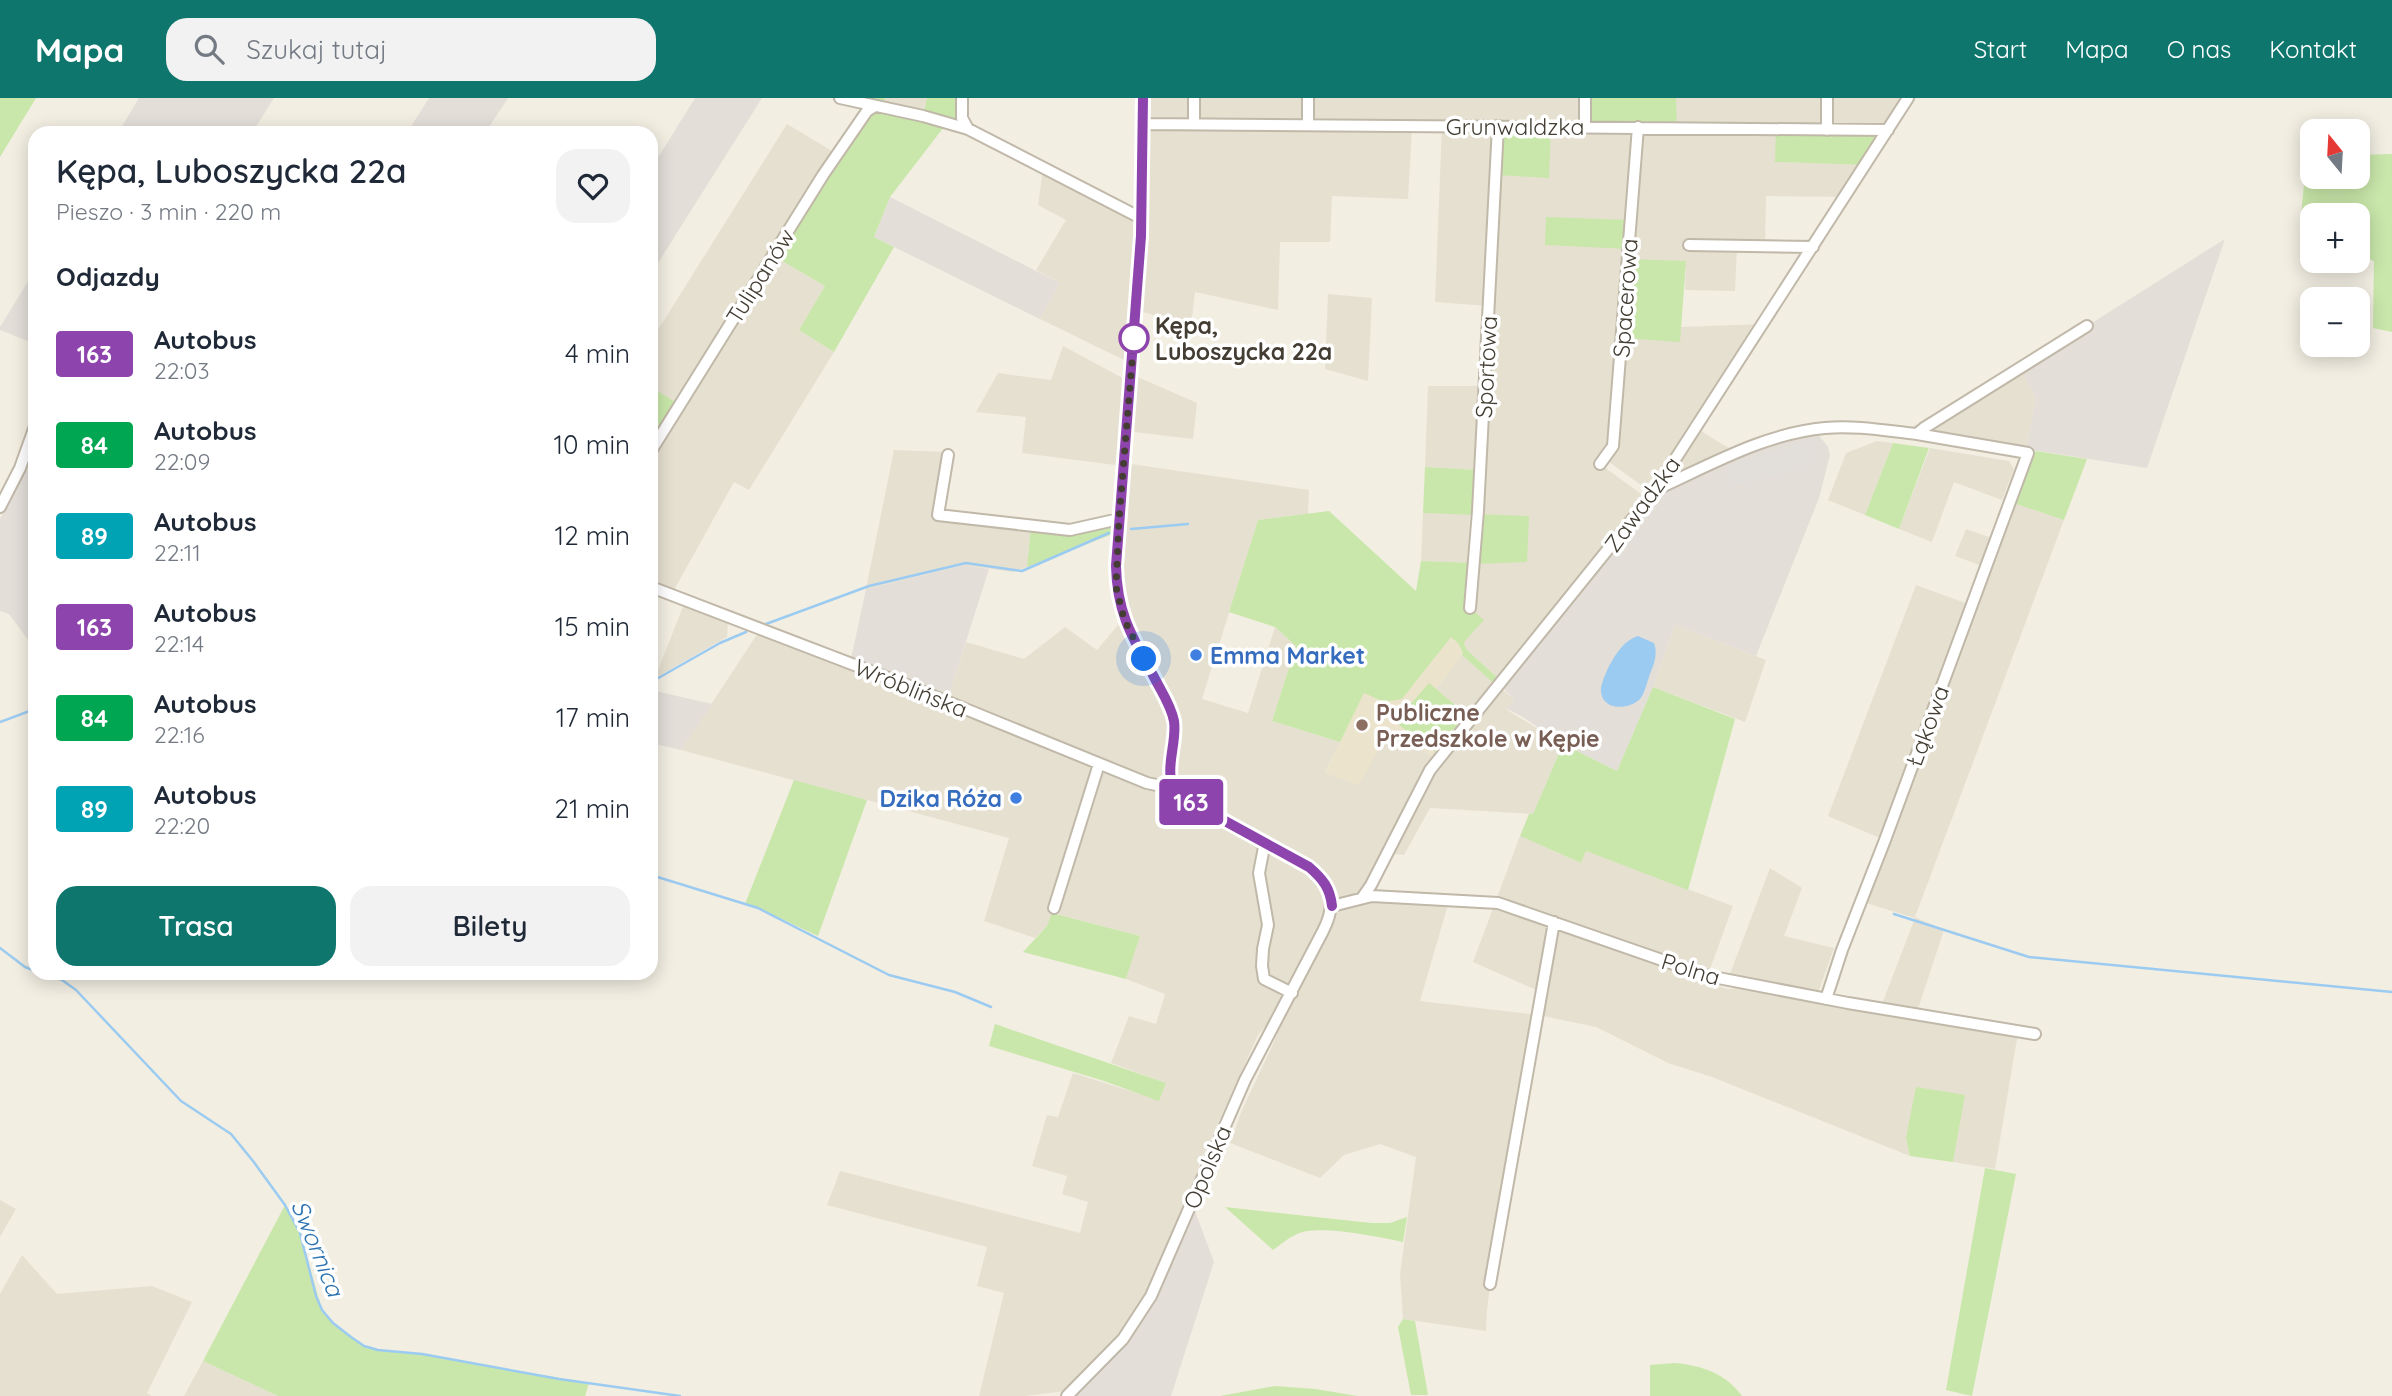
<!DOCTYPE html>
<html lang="pl">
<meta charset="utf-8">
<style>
:root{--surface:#fff;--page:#f2f2f3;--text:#1f2937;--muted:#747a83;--accent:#0f766e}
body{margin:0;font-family:Quicksand,sans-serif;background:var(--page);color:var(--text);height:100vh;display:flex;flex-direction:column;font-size:26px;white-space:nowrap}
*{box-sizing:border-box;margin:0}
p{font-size:23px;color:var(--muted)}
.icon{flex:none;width:38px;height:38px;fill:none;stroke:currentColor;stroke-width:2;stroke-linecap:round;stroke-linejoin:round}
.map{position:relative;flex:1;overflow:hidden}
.sheet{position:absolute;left:28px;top:28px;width:630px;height:854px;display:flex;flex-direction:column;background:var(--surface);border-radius:21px;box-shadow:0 4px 18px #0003}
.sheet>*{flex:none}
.badge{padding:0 14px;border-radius:5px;font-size:24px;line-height:46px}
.needle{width:46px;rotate:342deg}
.buttons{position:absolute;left:2300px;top:21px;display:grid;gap:14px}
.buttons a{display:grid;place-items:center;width:70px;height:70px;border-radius:14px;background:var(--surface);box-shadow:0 4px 18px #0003;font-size:35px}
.you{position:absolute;width:35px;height:35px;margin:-18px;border:5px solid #fff;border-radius:50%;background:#1a73e8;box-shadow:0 0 0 10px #1a73e833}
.map>.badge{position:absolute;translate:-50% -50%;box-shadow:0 0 0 4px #fff}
h2{padding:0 28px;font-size:26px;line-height:63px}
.round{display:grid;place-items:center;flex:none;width:74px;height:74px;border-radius:21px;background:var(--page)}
.headline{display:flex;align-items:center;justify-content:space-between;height:119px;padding:0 28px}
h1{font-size:33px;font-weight:600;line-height:52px}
.button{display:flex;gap:14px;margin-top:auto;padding:14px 28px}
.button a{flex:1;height:80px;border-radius:21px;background:var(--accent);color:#fff;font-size:28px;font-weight:600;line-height:80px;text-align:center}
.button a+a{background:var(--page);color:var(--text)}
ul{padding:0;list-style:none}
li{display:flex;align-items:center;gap:21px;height:91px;padding:0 28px}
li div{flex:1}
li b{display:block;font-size:26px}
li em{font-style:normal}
li .badge{min-width:77px;font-weight:700;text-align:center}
header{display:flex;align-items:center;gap:42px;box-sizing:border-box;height:98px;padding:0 35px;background:var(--accent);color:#fff}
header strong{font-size:33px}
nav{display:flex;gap:38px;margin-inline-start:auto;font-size:24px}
.search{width:490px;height:63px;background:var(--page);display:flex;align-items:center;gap:18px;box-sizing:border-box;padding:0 24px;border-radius:21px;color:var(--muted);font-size:26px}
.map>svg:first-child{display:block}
</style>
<header>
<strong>Mapa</strong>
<div class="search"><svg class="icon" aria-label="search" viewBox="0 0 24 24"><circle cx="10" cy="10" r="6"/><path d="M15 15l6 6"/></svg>Szukaj tutaj</div>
<nav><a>Start</a><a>Mapa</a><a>O nas</a><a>Kontakt</a></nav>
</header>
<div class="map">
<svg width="2392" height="1298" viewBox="0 0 2392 1298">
<rect width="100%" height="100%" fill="#f2eee2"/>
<path fill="#e6e0d0" d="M885 0H927L923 18 883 10Z
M1143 0H1585L1676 29V0H1908L1888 32 1775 64 1866 67 1845 99 1766 98 1765 148H1737L1735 193 1685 192 1686 163 1679 244 1681 229 1763 226 1696 330 1737 355 1652 395 1605 361 1600 366 1648 401 1502 584 1466 551 1464 543 1470 510 1480 372 1425 369 1428 288H1485L1488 208 1435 204 1442 28H1412L1408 101 1332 98 1330 144H1280L1278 212 1195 194 1191 228 1136 212 1132 266 1040 221 1060 185 1036 172 1066 122 1038 107 1043 71 1141 117Z
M787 26 837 56 823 77 810 87 677 305 651 289V243Z
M777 160 825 188 799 232 834 254 749 392 734 384 674 492 651 483V367Z
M1328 196 1372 200 1368 283 1325 271Z
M1063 248 1130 284 1131 276 1197 305 1193 341 1126 333 1124 365 1309 392 1308 416 1258 422 1202 601 1248 615 1275 529 1296 548 1272 623 1340 644 1325 674 1359 686 1390 630 1437 662 1472 621 1436 591 1462 557 1514 601 1507 612 1563 646 1533 716 1430 710 1404 757 1387 755 1362 799 1449 803 1420 903 1538 917 1541 894 1473 864 1520 738 1581 765 1586 753 1733 808 1709 874 1605 842 1684 877 1727 891 1741 890 1763 894 1728 881 1770 770 1802 790 1784 838 1834 850 1818 895 1882 906 1915 820 1866 805 1889 744 1828 718 1916 487 1971 507 1985 469 1955 458 1966 431 1995 441 2010 404 2064 422 1915 819 1944 832 1917 914 2019 929 1995 1071 1953 1064 1964 997 1906 1040 1910 1058 1712 979 1668 965 1596 929 1538 917 1494 1157 1487 1212 1486 1233 1403 1221 1400 1176 1416 1059 1380 1046 1344 1057 1320 1080 1230 1045 1242 1012 1274 944 1291 897 1258 937 1199 1067 1192 1105 1141 1214 1073 1292 1025 1298H979L1004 1195 977 1188 987 1149 827 1107 840 1073 1080 1135 1088 1104 1062 1096 1067 1078 1032 1068 1047 1017 1058 1019 1073 975 1159 1002 1166 985 1111 965 1129 918 1156 926 1165 896 1126 881 1140 838 1053 815 1047 828 1035 840 984 823 1009 740 681 652 758 535 947 603 966 544 1024 561 1065 529 1097 552 1123 521 1120 509 1123 368 1022 355 1026 319 976 314 998 275 1051 282Z
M2017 266 2036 300 2026 351 1909 331Z
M1877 343 1893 345 1865 417 1828 402 1846 355Z
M1930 350 2009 363 2014 371 2002 402 1954 384 1932 444 1899 431Z
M894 352 948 354 938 416 1031 428 1027 469 1013 474 964 467 866 491Z
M1423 415 1470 416 1467 465 1421 463Z
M684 506 728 523 727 539 655 580Z
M1675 527 1766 562 1745 624 1653 589Z
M0 1102 16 1111 0 1139Z
M22 1157 57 1196 152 1188 192 1204 147 1295 152 1298H0V1196Z
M203 1263 278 1298H184Z"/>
<path fill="#e3ded8" d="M139 0H274L252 35H118Z
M429 0H508L485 35H407Z
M695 0H762L651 176V71Z
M890 99 1060 185 1040 221 874 139Z
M2225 141 2147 370 2026 351 2036 300 2017 266 2087 228Z
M35 172V246L0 232V229Z
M1817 335 1828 349 1830 357 1819 400 1756 558 1675 527 1653 589 1617 673 1563 646 1521 618 1507 611 1514 601 1500 587 1654 392 1743 352Z
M28 367 35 370V551L9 516 0 513V421Z
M965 467 989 471 947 603 851 561 866 491Z
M651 592 712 606 681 652 651 645Z
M1192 1105 1214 1164 1171 1298H1067L1141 1214Z"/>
<path fill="#ebe3cc" d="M1451 538 1458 545 1463 556 1436 591 1472 621 1438 663 1391 630 1359 687 1325 675 1364 594 1384 604 1402 601Z"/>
<path fill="#c9e7aa" d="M0 0H36L0 59Z
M840 0H885L883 9 923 18 927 0H962L964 26 947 25 890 99 874 139 894 149 834 254 799 232 825 188 777 160 874 8Z
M1585 0H1676L1677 29H1585Z
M1498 28H1551L1549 80 1496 77Z
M1776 31 1888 32 1866 67 1775 64Z
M2392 56V234L2373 230 2374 163 2357 157V117H2312V140L2300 129 2305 75 2312 67V79H2357V57Z
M1546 119 1631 122 1629 151 1545 147Z
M1628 161 1686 163 1680 244 1622 240Z
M651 289 677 305 651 344Z
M1893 345 1929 350 1899 431 1865 417Z
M2036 353 2087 361 2064 422 2010 404Z
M1425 369 1480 372 1478 416 1529 418 1527 464 1474 466 1470 510 1484 522 1464 544 1466 551 1502 584 1498 589 1462 557 1463 555 1458 545 1451 539 1402 601 1384 604 1364 595 1340 644 1272 623 1296 548 1275 529 1229 514 1258 422 1329 413 1416 493 1421 463 1474 465 1477 417 1423 415Z
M1119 421 1118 434 1027 469 1031 428 1070 432Z
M1429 585 1466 616 1435 654 1395 624Z
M1653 589 1735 621 1688 792 1586 753 1581 765 1520 738 1529 716H1533L1563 646 1617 673Z
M794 682 867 702 818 838 759 810 745 806Z
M1052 815 1140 838 1126 881 1023 854 1047 828Z
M995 926 1166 985 1159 1003 1104 983 989 948Z
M1916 989 1965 997 1953 1064 1910 1058 1906 1040Z
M1985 1070 2016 1076 1972 1298 1946 1292Z
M285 1107 300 1135 322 1212 333 1225 364 1248 378 1252 422 1256 589 1285 585 1298H278L203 1263Z
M1225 1109 1371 1125H1390L1407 1119 1403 1144C1378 1139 1319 1126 1297 1136 1288 1140 1280 1147 1273 1152Z
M1403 1221 1415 1223 1428 1297H1411L1398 1229Z
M1675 1265C1703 1268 1725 1275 1742 1298H1650V1267Z
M1275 1288 1315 1291 1358 1298H1220Z"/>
<path fill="#e2dfdb" d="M1809 344 1815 365 1732 388 1725 368Z"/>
<path fill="#9ccbf1" d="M1638 538 1654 545C1658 556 1654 566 1650 576 1647 584 1645 595 1640 601 1629 612 1603 613 1601 594 1600 587 1606 575 1609 568 1616 556 1624 542 1638 538Z"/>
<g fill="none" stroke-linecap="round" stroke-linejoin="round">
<path stroke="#9ccbf1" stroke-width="2.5" d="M1131 431 1188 426
M766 526 869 488 966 465 1022 473 1109 435
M653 583 720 545 746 534
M0 624 35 611
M651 777 758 810 889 877 955 894 991 909
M1894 816 2029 859 2392 894
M0 850 25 869 35 873
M42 875 62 882 76 892 181 1003 231 1036 253 1063 285 1107 300 1135 316 1198 322 1212 333 1225 351 1239 364 1248 378 1252 422 1256 559 1281 680 1298"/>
<defs>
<path id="minor" d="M840 0 923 18 968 31 1135 117H1142
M962 0V20L968 31
M1194 0V26
M1142 26 1888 32
M1308 26V0
M1585 29V0
M1827 32V0
M1689 147 1813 149
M651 353 823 77 867 13 875 8
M948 357 938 417 1070 432 1119 421
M1600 366 1613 348 1638 29
M1657 391C1710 367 1766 335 1825 330 1855 327 1888 333 1917 336L1924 330 2087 228
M0 409 20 370 35 328
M651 489 904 586 1147 685 1161 688 1172 686
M1470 510 1478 413 1498 28
M1265 744 1259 775 1268 827 1263 851 1262 868 1264 881 1292 895
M1362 800 1371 787 1430 672 1642 409 1665 377 1908 0
M1332 808 1372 798 1498 805 1708 878 1848 905 2035 936
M1054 810 1099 666
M1826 901 1842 852 1885 742 2028 355 1917 336
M1490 1186 1554 824
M1067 1298 1123 1241 1151 1198 1245 982 1323 833C1337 806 1332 788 1309 769L1183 700C1157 680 1180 645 1172 618 1168 602 1159 588 1151 574 1131 537 1117 511 1116 468L1138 180 1142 117 1143 0"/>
</defs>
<use href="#minor" stroke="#c0b8a8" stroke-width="14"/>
<use href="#minor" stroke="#fff" stroke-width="10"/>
</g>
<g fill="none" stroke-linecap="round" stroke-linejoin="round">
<defs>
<path id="line" d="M1143 0 1141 138 1116 468C1117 515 1132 539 1154 579 1161 593 1171 607 1174 623 1178 649 1158 681 1183 700L1309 769C1323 781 1330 790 1332 808"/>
</defs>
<use href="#line" stroke="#fff" stroke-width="16"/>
<use href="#line" stroke="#8e44ad" stroke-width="10"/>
<path stroke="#433d33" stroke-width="7" stroke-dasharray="0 12.6" d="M1134 240 1119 421 1116 489 1124 521 1144 561"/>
</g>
<circle fill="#fff" stroke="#8e44ad" stroke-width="3.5" cx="1134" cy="240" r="14"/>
<g fill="#3f7fe0" stroke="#fff" stroke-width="2.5">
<circle cx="1196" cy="557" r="7"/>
<circle cx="1016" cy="700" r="7"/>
</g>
<circle fill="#8d6e63" stroke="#fff" stroke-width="2.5" cx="1362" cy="627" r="7"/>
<g text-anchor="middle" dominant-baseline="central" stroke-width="7" stroke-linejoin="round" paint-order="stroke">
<g font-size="23" fill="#433d33" stroke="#fff">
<text x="1515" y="28">Grunwaldzka</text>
<text transform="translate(760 178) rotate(-58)">Tulipanów</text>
<text transform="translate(1625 200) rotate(-86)">Spacerowa</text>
<text transform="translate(1486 269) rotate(-87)">Sportowa</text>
<text transform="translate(1642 406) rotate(-54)">Zawadzka</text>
<text transform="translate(911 590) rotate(22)">Wróblińska</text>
<text transform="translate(1927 628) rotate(-70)">Łąkowa</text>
<text transform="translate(1691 871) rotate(17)">Polna</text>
<text transform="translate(1207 1069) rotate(-67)">Opolska</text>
</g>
<g font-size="23" font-weight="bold" fill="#433d33" stroke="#fff" text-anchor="start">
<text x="1155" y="227">Kępa,<tspan x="1155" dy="26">Luboszycka 22a</tspan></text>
</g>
<g font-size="23" font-weight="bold" fill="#366cbe" stroke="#fff" text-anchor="start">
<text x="1210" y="557">Emma Market</text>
<text x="1002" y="700" text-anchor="end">Dzika Róża</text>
</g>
<g font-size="23" font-weight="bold" fill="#785e54" stroke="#fff" text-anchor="start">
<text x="1376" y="614">Publiczne<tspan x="1376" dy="26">Przedszkole w Kępie</tspan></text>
</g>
<g font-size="24" font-style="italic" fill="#2b73b0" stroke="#fff">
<text transform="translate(318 1150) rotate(68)">Swornica</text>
</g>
</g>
</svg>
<div class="buttons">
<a><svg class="needle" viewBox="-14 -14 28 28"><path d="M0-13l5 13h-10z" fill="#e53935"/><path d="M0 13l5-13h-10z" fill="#747a83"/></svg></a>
<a>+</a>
<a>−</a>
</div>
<div class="you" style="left:1144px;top:561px"></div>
<b class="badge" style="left:1191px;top:704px;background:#8e44ad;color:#fff">163</b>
<section class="sheet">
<div class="headline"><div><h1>Kępa, Luboszycka 22a</h1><p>Pieszo · 3 min · 220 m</p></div><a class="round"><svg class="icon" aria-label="heart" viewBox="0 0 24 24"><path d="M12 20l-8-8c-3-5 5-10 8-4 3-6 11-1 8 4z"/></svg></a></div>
<h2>Odjazdy</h2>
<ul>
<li><span class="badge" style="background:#8e44ad;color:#fff">163</span><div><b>Autobus</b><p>22:03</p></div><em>4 min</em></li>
<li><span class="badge" style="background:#00a651;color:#fff">84</span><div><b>Autobus</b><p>22:09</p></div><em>10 min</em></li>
<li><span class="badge" style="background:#00a3b4;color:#fff">89</span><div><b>Autobus</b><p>22:11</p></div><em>12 min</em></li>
<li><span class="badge" style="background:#8e44ad;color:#fff">163</span><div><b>Autobus</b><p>22:14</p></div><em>15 min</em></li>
<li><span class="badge" style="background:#00a651;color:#fff">84</span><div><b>Autobus</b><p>22:16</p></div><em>17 min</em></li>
<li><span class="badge" style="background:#00a3b4;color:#fff">89</span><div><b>Autobus</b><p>22:20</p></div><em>21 min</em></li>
</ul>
<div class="button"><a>Trasa</a><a>Bilety</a></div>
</section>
</div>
